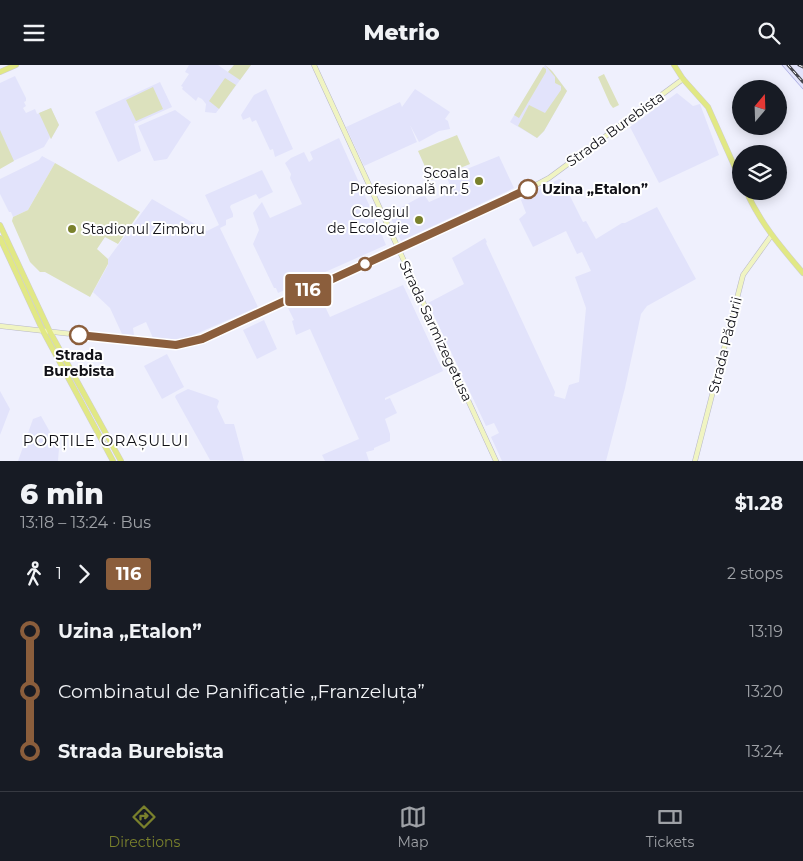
<!DOCTYPE html>
<meta charset="utf-8">
<style>
:root{--surface:#171b24;--page:#20242c;--text:#f1f3f6;--muted:#9ea1a6;--line:#363941;--accent:#7a812c}
body{margin:0;font-family:Montserrat,sans-serif;background:var(--page);color:var(--text);height:100vh;display:flex;flex-direction:column;font-size:19px;white-space:nowrap}
*{box-sizing:border-box;margin:0}
p{font-size:16px;color:var(--muted)}
.icon{flex:none;width:28px;height:28px;fill:none;stroke:currentColor;stroke-width:2;stroke-linecap:round;stroke-linejoin:round}
.map{position:relative;height:396px;overflow:hidden}
.sheet{display:flex;flex-direction:column;background:var(--surface);flex:1}
.sheet>*{flex:none}
.badge{padding:0 10px;border-radius:4px;font-size:18px;line-height:32px}
.needle{width:32px;rotate:19deg}
.controls{position:absolute;left:732px;top:15px;display:grid;gap:10px}
.controls a{display:grid;place-items:center;width:55px;height:55px;border-radius:50%;background:var(--surface);box-shadow:0 2px 12px #0003;font-size:25px}
.map>.badge{position:absolute;translate:-50% -50%;box-shadow:0 0 0 2px #fff}
.legs{display:flex;align-items:center;gap:8px;height:55px;padding:0 20px;font-size:16px}
.legs p{margin-inline-start:auto}
.headline{display:flex;align-items:center;justify-content:space-between;height:85px;padding:0 20px}
h1{font-size:28px;font-weight:800;line-height:38px}
ul{padding:0 20px;list-style:none}
li{display:flex;align-items:center;gap:18px;height:60px;font-size:19px}
li i{display:grid;place-items:center;width:8px;height:100%;margin:0 6px;background:currentColor}
li i::after{content:'';width:12px;height:12px;margin:-6px;border:4px solid;border-radius:50%;background:var(--surface)}
li p{margin-inline-start:auto}
li:first-child i{background:linear-gradient(#0000 50%,currentColor 0)}
li:last-child i{background:linear-gradient(currentColor 50%,#0000 0)}
header{display:flex;justify-content:space-between;align-items:center;height:65px;padding:0 20px;background:var(--surface);font-size:22px;font-weight:800}
.dock{display:flex;justify-content:space-around;align-items:center;height:70px;border-top:1px solid var(--line);background:var(--surface);font-size:14px;color:var(--muted)}
.dock a{display:grid;justify-items:center;gap:2px}
.dock .current{color:var(--accent)}
.map>svg:first-child{display:block}
</style>
<header><svg class="icon" aria-label="menu" viewBox="0 0 24 24"><path d="M4 6h16M4 12h16M4 18h16"/></svg>Metrio<svg class="icon" aria-label="search" viewBox="0 0 24 24"><circle cx="10" cy="10" r="6"/><path d="M15 15l6 6"/></svg></header>
<div class="map">
<svg width="803" height="396" viewBox="0 0 803 396">
<rect width="100%" height="100%" fill="#eff0fd"/>
<path fill="#e2e3fb" d="M189 0H218L228 7 234 0H251L216 48H214L205 47 206 39 202 34 198 32 196 36 182 24 183 22 181 21 189 9 185 7Z
M545 0 552 6 567 26 544 66 537 73 510 57Z
M781 0H803V25Z
M15 11 26 33V36L24 37 26 41 23 43 26 48 35 44 37 49 51 43 59 60 51 74 50 72 44 82 0 102V18Z
M160 17 172 42 134 59 141 86 118 97 95 47Z
M266 24 293 84 275 92 273 84 270 85 256 55 252 57 250 52 243 55 241 50 254 30Z
M415 24 450 47 445 54 448 56 450 64 439 66 419 77 410 60 417 77 364 101 346 62 400 37 402 42Z
M677 28 693 41 700 39 719 90 659 118 630 62Z
M175 45 191 57 167 94 154 96 138 61Z
M339 73 370 142 368 143 371 149 373 148 386 180 278 228 276 223H274L253 179 259 165 253 148 262 137 270 153 302 139 290 113 291 109 285 98 291 93 304 87 309 97 313 94 310 87Z
M42 91 55 98 28 145 13 152 11 147H9L0 129V114L39 95Z
M499 91 514 123 401 176 396 165 398 164 397 161 395 162 389 149 420 132 425 131 429 137 452 127 447 112Z
M262 105 273 127 259 134 256 129 231 140 230 142 233 149V152L226 155V160L220 163 258 242 189 272 170 275 153 273 146 257 133 263 134 270 122 269 110 243 93 227 108 200V194L152 134 207 166 219 160 205 130Z
M559 114 562 115 583 157 586 156 596 174 622 158H625L657 142 696 214 647 241 641 249 625 323 606 396H502L491 372 499 368 494 358 486 361 428 238 464 219 452 193 485 173 487 177 486 178 555 327 554 331 565 334 569 320 579 317 586 243 575 212 591 206 582 187 577 189 566 166 533 182 519 154 526 148 521 135Z
M403 220 443 306 385 333V335L390 333 397 348 385 354 390 369V376L374 383V385L366 387 369 396H325L322 390 359 374 310 264 296 270 292 256 294 255 287 241 288 238 297 235 299 238 319 229 330 252Z
M264 255 277 284 257 294 243 265Z
M167 289 184 322 162 334 144 301Z
M188 324 217 334 219 336 217 342 225 359H234L244 396 210 395 175 332 176 330Z
M0 326 10 344 0 370Z
M41 351 59 383 58 396H18L33 354Z"/>
<path fill="#dce1bd" d="M234 0H251L240 15 228 7Z
M545 0 552 6 567 26 544 66 537 73 518 61 529 40 545 48 561 25V21L555 18V12Z
M543 2 546 4V7L519 53 514 50Z
M604 9 619 40 613 43 610 39 598 12Z
M225 13 236 20 219 44 209 36Z
M153 22 163 44 136 56 126 35Z
M51 43 59 60 51 74 39 48Z
M0 65 14 96 0 104Z
M457 70 470 99 431 115 418 86Z
M55 98 140 147 118 179 105 172 97 184 108 194V199L90 232 45 207H40L30 197 12 156 13 152 28 145Z"/>
<g fill="none" stroke-linecap="round" stroke-linejoin="round">
<path stroke="#b3b4e4" stroke-width="1" d="M782 0 803 24"/>
<defs>
<path id="secondary" d="M314 0 496 396
M0 261 170 280 181 279 201 274 532 122 549 113 683 14
M695 396 743 210 771 171"/>
<path id="primary" d="M674 0 683 14 708 42 741 116
M0 7 16 0
M746 126C761 159 780 181 803 208
M0 160 50 267 121 396
M0 173 43 266 113 396"/>
</defs>
<use href="#secondary" stroke="#b8b8c8" stroke-width="5.5"/>
<use href="#primary" stroke="#cfcfd1" stroke-width="6"/>
<use href="#secondary" stroke="#f0f4c2" stroke-width="4.5"/>
<use href="#primary" stroke="#e1e885" stroke-width="5"/>
<defs>
<path id="rail" d="M788 0 803 17
M799 0 803 2"/>
</defs>
<use href="#rail" stroke="#45464d" stroke-width="3"/>
<use href="#rail" stroke="#fff" stroke-width="1" stroke-dasharray="4" stroke-linecap="butt"/>
</g>
<g fill="none" stroke-linecap="round" stroke-linejoin="round">
<defs>
<path id="line-1" d="M79 270 176 280 202 274 528 124"/>
</defs>
<use href="#line-1" stroke="#fff" stroke-width="11"/>
<use href="#line-1" stroke="#8b5e3c" stroke-width="8"/>
</g>
<g fill="#7a812c" stroke="#fff" stroke-width="2">
<circle cx="479" cy="116" r="5"/>
<circle cx="419" cy="155" r="5"/>
<circle cx="72" cy="164" r="5"/>
</g>
<g fill="#fff" stroke="#8b5e3c" stroke-width="2.5">
<circle cx="528" cy="124" r="9"/>
<circle cx="365" cy="199" r="6"/>
<circle cx="79" cy="270" r="9"/>
</g>
<g text-anchor="middle" dominant-baseline="central" stroke-width="4" stroke-linejoin="round" paint-order="stroke">
<g font-size="14" fill="#111117" stroke="#fff">
<text transform="translate(615 64) rotate(-36)">Strada Burebista</text>
<text transform="translate(436 266) rotate(65)">Strada Sarmizegetusa</text>
<text transform="translate(725 280) rotate(-76)">Strada Pădurii</text>
</g>
<g font-size="14" fill="#111117" stroke="#fff" text-anchor="end">
<text x="469" y="108">Școala<tspan x="469" dy="16">Profesională nr. 5</tspan></text>
<text x="409" y="147">Colegiul<tspan x="409" dy="16">de Ecologie</tspan></text>
<text x="82" y="164" text-anchor="start">Stadionul Zimbru</text>
</g>
<g font-size="14" font-weight="bold" fill="#111117" stroke="#fff" text-anchor="start">
<text x="542" y="124">Uzina „Etalon”</text>
<text x="79" y="290" text-anchor="middle">Strada<tspan x="79" dy="16">Burebista</tspan></text>
</g>
<g font-size="15" letter-spacing="1" fill="#111117" stroke="#fff">
<text x="106" y="375">PORȚILE ORAȘULUI</text>
</g>
</g>
</svg>
<div class="controls">
<a><svg class="needle" viewBox="-14 -14 28 28"><path d="M0-13l5 13h-10z" fill="#e53935"/><path d="M0 13l5-13h-10z" fill="#9ea1a6"/></svg></a>
<a><svg class="icon" aria-label="layers" viewBox="0 0 24 24"><path d="M12 4l9 5-9 5-9-5zM3 14l9 5 9-5"/></svg></a>
</div>
<b class="badge" style="left:308px;top:225px;background:#8b5e3c;color:#fff">116</b>
</div>
<section class="sheet">
<div class="headline"><div><h1>6 min</h1><p>13:18 – 13:24 · Bus</p></div><b>$1.28</b></div>
<div class="legs"><svg class="icon" aria-label="walk" viewBox="0 0 24 24"><circle cx="13" cy="4" r="2"/><path d="M13 8l-2 6 4 7M11 14l-3 7M7 12l3-4h3l4 4"/></svg>1<svg class="icon" aria-label="forward" viewBox="0 0 24 24"><path d="M9 5l7 7-7 7"/></svg><b class="badge" style="background:#8b5e3c;color:#fff">116</b><p>2 stops</p></div>
<ul>
<li><i style="color:#8b5e3c"></i><b>Uzina „Etalon”</b><p>13:19</p></li>
<li><i style="color:#8b5e3c"></i><span>Combinatul de Panificație „Franzeluța”</span><p>13:20</p></li>
<li><i style="color:#8b5e3c"></i><b>Strada Burebista</b><p>13:24</p></li>
</ul>
</section>
<nav class="dock">
<a class="current"><svg class="icon" aria-label="directions" viewBox="0 0 24 24"><path d="M12 3l9 9-9 9-9-9zM9 14v-3h6M13 9l2 2-2 2"/></svg>Directions</a>
<a><svg class="icon" aria-label="map" viewBox="0 0 24 24"><path d="M3 6l6-2 6 2 6-2v14l-6 2-6-2-6 2zM9 4v14M15 6v14"/></svg>Map</a>
<a><svg class="icon" aria-label="tickets" viewBox="0 0 24 24"><path d="M3 7h18v10H3zM15 7v10"/></svg>Tickets</a>
</nav>
